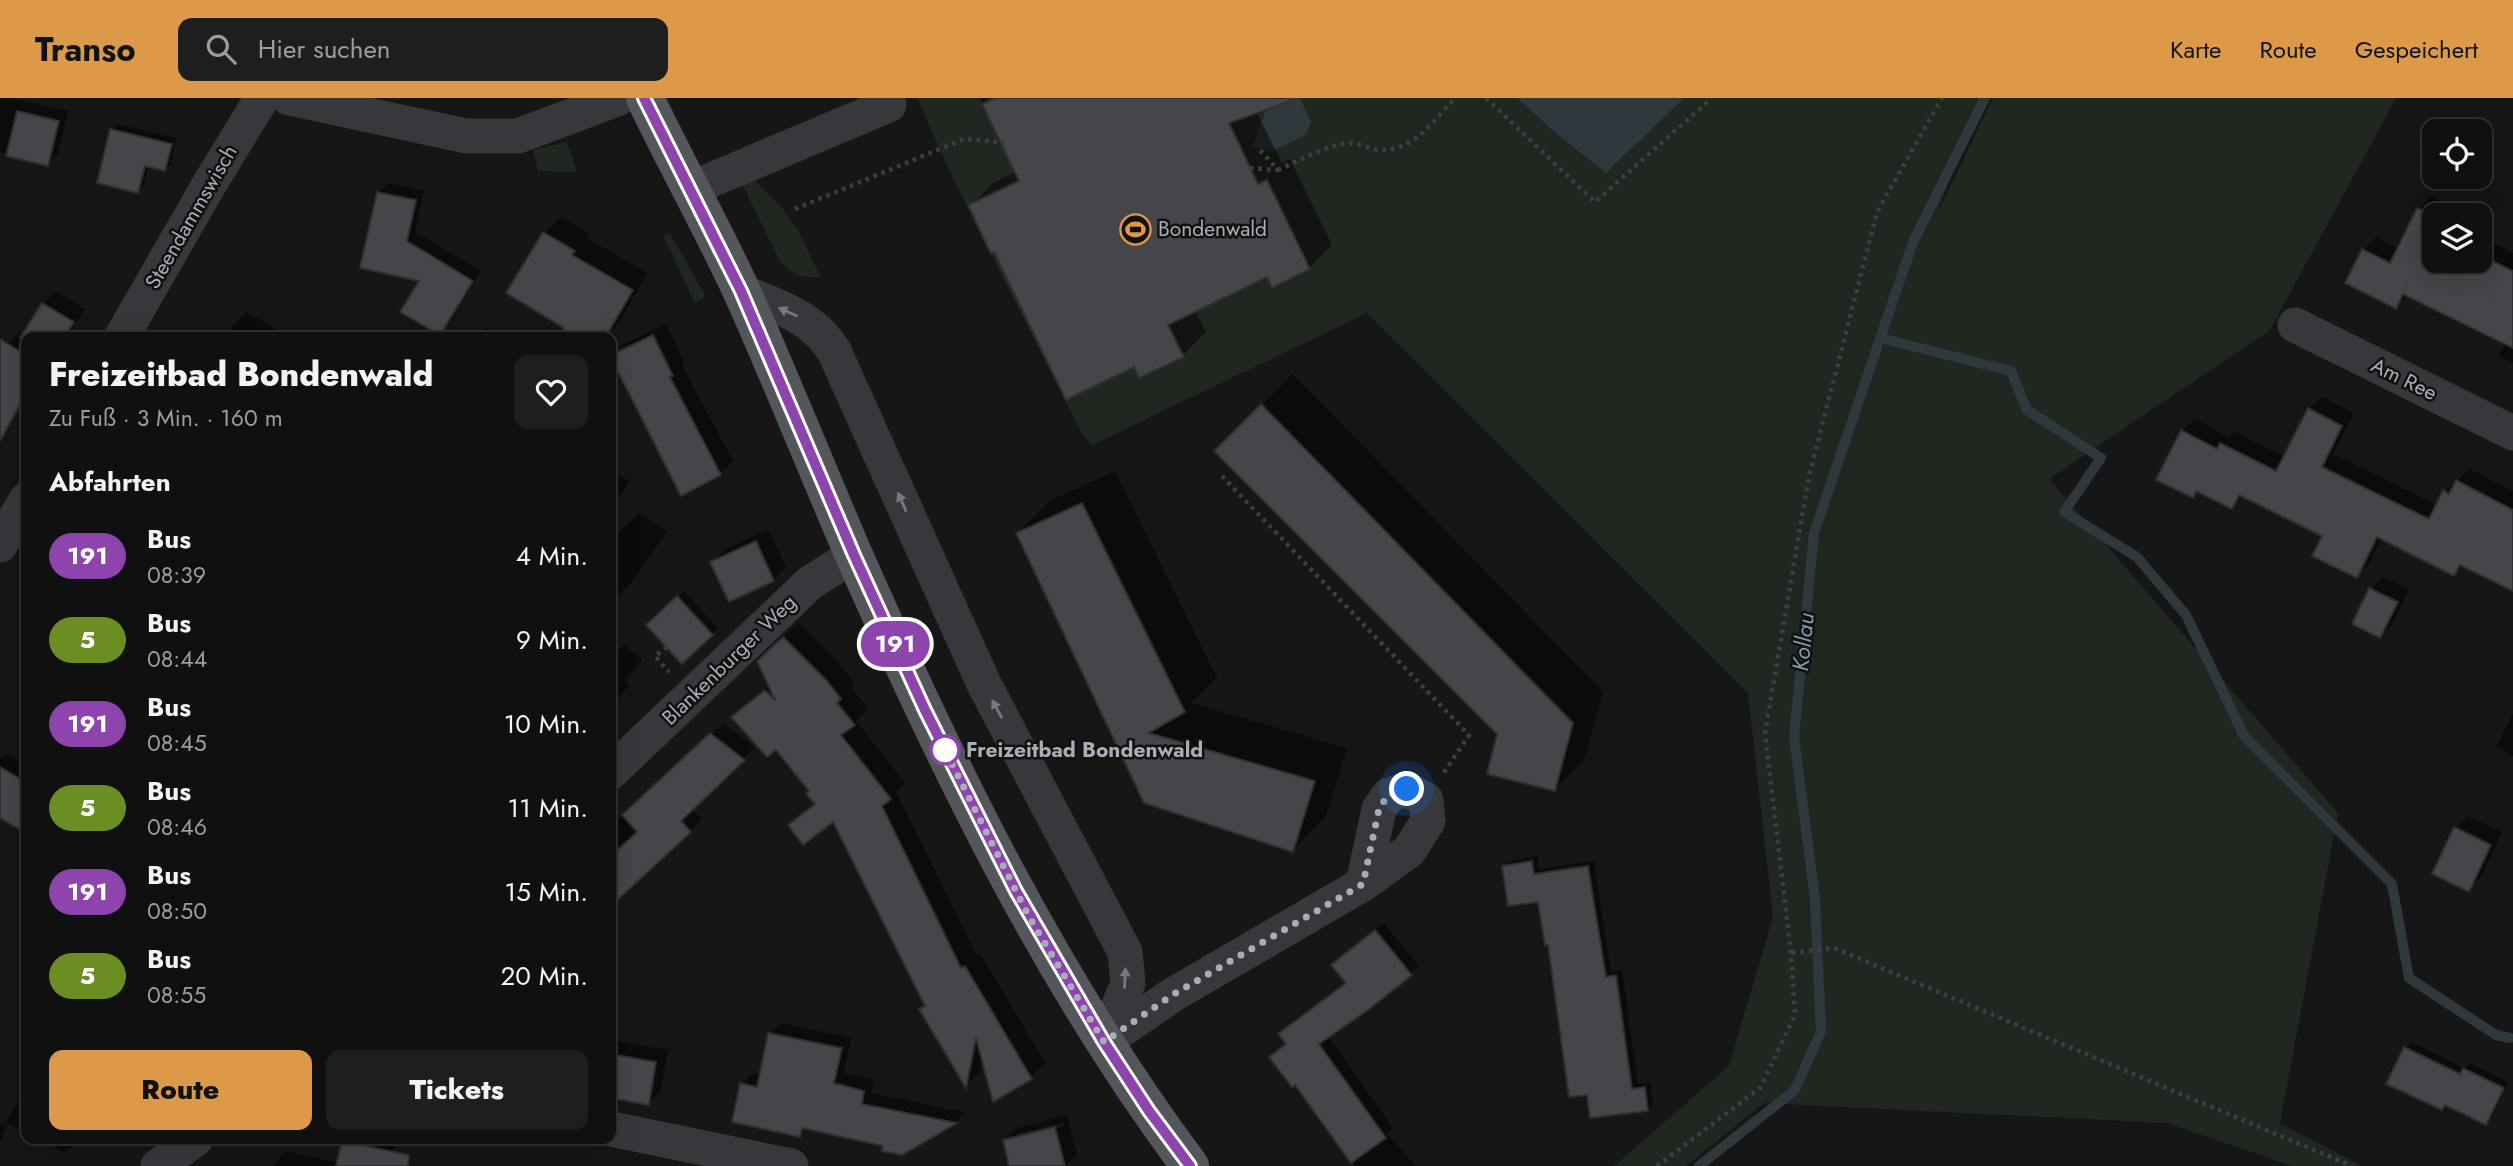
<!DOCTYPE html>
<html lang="de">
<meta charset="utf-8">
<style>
:root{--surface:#101011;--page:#1e1e1f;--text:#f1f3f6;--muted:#9c9d9f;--line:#303031;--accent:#dc9a49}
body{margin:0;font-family:Jost,sans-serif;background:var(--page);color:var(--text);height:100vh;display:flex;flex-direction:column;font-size:26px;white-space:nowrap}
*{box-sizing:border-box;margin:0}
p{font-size:23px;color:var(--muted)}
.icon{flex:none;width:38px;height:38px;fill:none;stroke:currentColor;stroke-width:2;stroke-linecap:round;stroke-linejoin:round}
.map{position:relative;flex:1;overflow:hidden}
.details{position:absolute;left:21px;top:234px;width:595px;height:812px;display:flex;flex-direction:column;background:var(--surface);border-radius:14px;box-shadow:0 7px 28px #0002,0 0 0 2px var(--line)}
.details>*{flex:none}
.badge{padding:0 14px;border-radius:23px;font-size:24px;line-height:46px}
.fabs{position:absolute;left:2422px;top:21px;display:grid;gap:14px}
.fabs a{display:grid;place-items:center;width:70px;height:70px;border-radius:14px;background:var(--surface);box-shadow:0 7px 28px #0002,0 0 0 2px var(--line);font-size:35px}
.you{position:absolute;width:35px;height:35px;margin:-18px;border:5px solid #fff;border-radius:50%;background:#1a73e8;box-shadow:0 0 0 10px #1a73e833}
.map>.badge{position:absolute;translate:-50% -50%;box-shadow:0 0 0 4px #fff}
h2{padding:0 28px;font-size:26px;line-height:63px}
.round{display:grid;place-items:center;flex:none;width:74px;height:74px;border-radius:14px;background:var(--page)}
.head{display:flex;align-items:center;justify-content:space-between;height:119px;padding:0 28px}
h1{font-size:33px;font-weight:800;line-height:52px}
.button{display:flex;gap:14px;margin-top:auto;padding:14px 28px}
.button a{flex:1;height:80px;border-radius:14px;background:var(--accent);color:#111;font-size:28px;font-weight:800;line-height:80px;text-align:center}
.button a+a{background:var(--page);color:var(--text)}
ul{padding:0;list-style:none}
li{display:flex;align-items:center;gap:21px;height:84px;padding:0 28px}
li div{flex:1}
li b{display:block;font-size:26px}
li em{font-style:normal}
li .badge{min-width:77px;font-weight:700;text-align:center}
header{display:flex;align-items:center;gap:42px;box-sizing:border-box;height:98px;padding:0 35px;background:var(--accent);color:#111}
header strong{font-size:33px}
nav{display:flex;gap:38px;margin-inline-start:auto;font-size:24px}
.search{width:490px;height:63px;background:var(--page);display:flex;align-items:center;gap:18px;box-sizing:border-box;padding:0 24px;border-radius:14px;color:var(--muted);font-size:26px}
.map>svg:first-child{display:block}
</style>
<header>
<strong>Transo</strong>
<div class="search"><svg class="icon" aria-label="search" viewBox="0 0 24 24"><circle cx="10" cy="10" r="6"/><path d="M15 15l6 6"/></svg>Hier suchen</div>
<nav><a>Karte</a><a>Route</a><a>Gespeichert</a></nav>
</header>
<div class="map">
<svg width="2513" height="1068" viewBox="0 0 2513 1068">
<rect width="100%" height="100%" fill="#161617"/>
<path fill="#202720" d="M917 0H1981L1935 120 1993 0H2396L2270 232 2049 381 2338 715 2280 1025 2362 1068H2292L2167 1025 1764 1005 1686 1068H1614L1729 968 1773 819 1748 595 1367 215 1092 347 1081 334 952 78Z
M567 44 577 74 538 73 533 52Z
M754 81 782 110 798 132 821 180 797 178 781 165 742 86Z
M670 135 706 199 695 205 663 137Z"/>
<path fill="#2f383c" d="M1267 0H1300L1311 24 1306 37 1270 54 1252 49 1269 4Z
M1517 0H1684L1606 75 1557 36Z"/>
<path fill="#0007" fill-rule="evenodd" d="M0 0H13L68 13 58 56 48 66 0 54Z
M980 0H1267L1255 11 1282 65 1290 61 1332 147 1309 170 1267 177 1195 212 1206 234 1183 257 1135 266 995 152 970 108 993 85 1016 74Z
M118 26 176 40 171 66 165 71 148 67 144 87 138 93 112 32Z
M388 85 424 93 415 134 481 173 449 226 440 235 422 182 379 95Z
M2431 98 2470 117H2434V163H2480V138L2513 155V184L2408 196 2395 209 2363 152 2376 139 2399 151 2419 111Z
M561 119 590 136 587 140 647 175 619 225 603 240 567 230 544 135Z
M56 193 85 211 67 240H26V303L12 319 0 313V254L20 233 25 236 43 206Z
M246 214 292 240H222Z
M666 226 684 264 682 267 733 363 720 375 681 396 612 258 624 246Z
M485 229 504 240H476Z
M2513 230V265L2499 258Z
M1293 276 1603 594 1585 660 1555 691 1216 353Z
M2322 299 2354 315 2333 356 2438 407 2444 394 2470 371 2513 393V490L2463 467 2454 476 2382 439 2369 466 2356 478 2324 437 2243 397 2231 409 2199 392 2192 398 2182 333 2195 321 2229 339 2234 333 2285 359 2309 311Z
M611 373 629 383 611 414Z
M1115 373 1217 580 1191 605 1347 650 1326 718 1293 752 1145 703 1018 435 1051 402Z
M640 414 667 434 631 485 611 505V442Z
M768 431 786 469 773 482 712 464 725 452Z
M2383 479 2409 491 2392 526 2380 538 2371 491Z
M684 493 718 530 682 563 648 527Z
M798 525 841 568 855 586 851 589 868 611 856 623 905 685 896 694 976 856 980 855 1045 965 1031 979 983 960 980 974 966 987 834 721 790 727 815 704 811 693 776 649 733 619 770 587 759 564Z
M624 547 642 561 625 583 629 587 611 611V560Z
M2513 615V658L2496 649Z
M723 625 755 650 692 711 702 721 611 806V729Z
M6 656 26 667V733L2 719 0 723V662Z
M2468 718 2502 734 2481 779 2468 791 2456 730Z
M1537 758 1539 771 1594 763 1611 874 1622 872 1638 986 1650 984 1653 1005 1647 1011 1588 995 1539 802 1504 768 1510 763Z
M1384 825 1419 868 1328 938 1393 1030 1387 1036 1416 1068H1356L1295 984 1271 959 1287 945 1280 936 1288 927 1347 884 1342 859Z
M781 925 851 940 844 975 874 982 871 995 965 1014 956 1024 902 1056 885 1046 807 1029 800 1037 741 986 752 975 761 977 770 936Z
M618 943 668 952 661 992 649 1005 611 998V951Z
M2411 944 2465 970 2470 965 2508 984 2492 1019 2486 1024 2447 1006 2442 1010 2405 950Z
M26 988V1035L6 1025Z
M1067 1017 1077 1056 1065 1068H1011L1005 1042 1017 1030ZM1063 1025 1064 1028 1017 1040V1036Z
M0 1027 6 1029 0 1045Z
M39 1041H78L65 1055Z
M345 1041H396L391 1068H273L286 1053 339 1065Z"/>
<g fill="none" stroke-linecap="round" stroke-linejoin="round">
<path stroke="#2f383c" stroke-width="10" d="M1880 240 2011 273 2027 312 2101 360 2064 414 2137 459 2186 517 2244 638 2392 786 2409 880 2496 937 2510 940
M1699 1068 1795 992 1821 933 1815 801 1794 639 1814 435 1913 144 1985 0"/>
</g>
<path fill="#45464a" stroke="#303033" stroke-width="2" d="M995 0H1289L1290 3 1229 25 1258 86 1267 82 1310 171 1272 190 1267 179 1168 227 1184 259 1139 280 1134 269 1066 302 994 154 991 156 968 107 1019 83 982 6Z
M17 13 59 23 48 68 6 58Z
M110 31 172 46 165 73 145 68 138 95 97 85Z
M377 94 416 102 407 143 473 183 440 237 400 214 419 183 360 170Z
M2417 110 2434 118V163H2480V157L2513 173V250L2403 196 2396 211 2345 185 2362 151 2390 165Z
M543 134 575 153 572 157 633 192 605 240H559L564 230 506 195Z
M42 205 74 224 64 240H20Z
M653 237 673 278 670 279 721 377 681 398 611 260V257Z
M0 241 26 257V295L0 343Z
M1261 306 1573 625 1555 693 1487 676 1497 636 1214 353Z
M2308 310 2342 328 2322 369 2429 421 2443 392 2449 396 2456 382 2513 412V493L2460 467 2454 478 2377 439 2357 480 2312 458 2322 438 2239 397 2232 411 2196 393 2193 400 2156 382 2181 332 2217 351 2220 345 2276 373Z
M1082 405 1185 614 1149 635 1315 683 1293 754 1144 705 1016 435Z
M756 443 774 483 729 504 710 464Z
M2369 490 2398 504 2380 540 2352 526Z
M677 498 713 537 682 566 646 527Z
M783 539 827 583 841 601 837 605 855 627 841 637 891 701 882 708 961 870 965 868 1032 981 993 1004 976 940 966 990 919 911 925 908 833 724 803 747 788 727 815 706 806 696 809 693 776 652 767 659 731 619 765 592 775 602 757 563Z
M710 635 745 662 681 723 691 734 611 808V758L637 734 622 717Z
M0 669 26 684V735L0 720Z
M2454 729 2491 747 2469 794 2432 776Z
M1532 763 1534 776 1588 768 1606 879 1616 877 1632 991 1645 989 1648 1013 1590 1020 1587 997 1569 999 1548 847H1545L1538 804 1508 808 1502 768Z
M1375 832 1412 877 1368 912 1319 946 1386 1040 1351 1065 1295 987 1292 989 1269 959 1286 946 1278 936 1346 885 1331 867Z
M768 935 842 950 834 985 864 993 862 1006 957 1025 902 1057 882 1053 883 1048 802 1030 800 1039 732 1024 740 985 757 989Z
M2404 949 2460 976 2463 970 2504 990 2486 1027 2445 1007 2442 1012 2386 986Z
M611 956 656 964 649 1007 611 1000Z
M1055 1029 1065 1068H1009L1003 1042Z
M342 1043 409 1057 408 1068H336Z"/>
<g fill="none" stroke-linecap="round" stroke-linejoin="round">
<path stroke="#3d3f43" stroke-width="4.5" stroke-dasharray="3.5 5" stroke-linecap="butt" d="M1486 0 1595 104 1712 0
M1250 70 1278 72 1259 51
M1278 72C1298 63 1328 46 1350 45 1360 45 1371 52 1382 52 1415 52 1434 22 1455 0
M795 111 964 41 1011 45
M1222 378 1469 637 1443 676
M667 549 655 558 669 574
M1792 855 1834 850 2352 1068
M1657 1068 1760 990 1795 917 1791 855 1765 635 1809 378 1877 114 1942 0"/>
<path stroke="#37383c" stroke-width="35" d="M289 0 466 38H518L619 0
M690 91 889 7
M741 193C779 210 811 217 834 253L984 586 1125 854 1128 885 1104 944
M2295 227 2513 335
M121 240 210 85 262 0
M0 447 26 402
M611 674 810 485 854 457
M1104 944 1174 896 1363 786 1409 753 1428 723 1426 702 1407 691 1389 697 1379 711 1363 786
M611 1031 791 1068
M158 1068 196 1041"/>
<path stroke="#53565a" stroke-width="38" d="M645 0C676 65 712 129 742 194 781 281 816 369 853 455 947 668 1050 881 1190 1068"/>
</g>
<defs><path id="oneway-solid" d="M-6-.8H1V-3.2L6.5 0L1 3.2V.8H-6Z" transform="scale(1.75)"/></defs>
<g fill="#76797f">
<use href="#oneway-solid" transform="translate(788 214) rotate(-156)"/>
<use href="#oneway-solid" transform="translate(902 404) rotate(-114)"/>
<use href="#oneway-solid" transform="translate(997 611) rotate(-118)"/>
<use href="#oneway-solid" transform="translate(1125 880) rotate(-87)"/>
</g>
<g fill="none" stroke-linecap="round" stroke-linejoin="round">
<defs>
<path id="line" d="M644 0 741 193 854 457 925 612 1016 793 1104 944 1149 1013 1190 1068"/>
</defs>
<use href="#line" stroke="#fff" stroke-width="16"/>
<use href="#line" stroke="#8e44ad" stroke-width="10"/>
<path stroke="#a9aeb6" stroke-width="7" stroke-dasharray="0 12.6" d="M945 652 943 648 1028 817 1104 944 1174 896 1363 786 1379 711 1388 697 1407 691"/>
</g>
<defs>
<symbol id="stadium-ring" viewBox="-11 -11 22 22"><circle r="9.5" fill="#111112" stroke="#dc9a49" stroke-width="1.5"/><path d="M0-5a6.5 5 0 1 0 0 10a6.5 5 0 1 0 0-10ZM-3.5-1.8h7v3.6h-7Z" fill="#dc9a49"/></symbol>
</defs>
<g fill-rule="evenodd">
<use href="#stadium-ring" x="1118" y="114" width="35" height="35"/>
</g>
<circle fill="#fff" stroke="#8e44ad" stroke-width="3.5" cx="945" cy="652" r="14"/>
<g text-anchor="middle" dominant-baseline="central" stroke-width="5" stroke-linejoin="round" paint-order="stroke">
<g font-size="21" fill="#a9aeb6" stroke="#111112">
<text transform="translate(191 119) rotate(-60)">Steendammswisch</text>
<text transform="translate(2404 281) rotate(26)">Am Ree</text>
<text transform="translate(729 562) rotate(-44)">Blankenburger Weg</text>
</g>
<g font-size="21" fill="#a9aeb6" stroke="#111112" text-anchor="start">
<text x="1158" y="131">Bondenwald</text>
</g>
<g font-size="21" font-weight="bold" fill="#a9aeb6" stroke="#111112" text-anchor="start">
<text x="966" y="652">Freizeitbad Bondenwald</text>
</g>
<g font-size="23" font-style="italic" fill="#849ead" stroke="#111112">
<text transform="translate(1803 544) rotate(-84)">Kollau</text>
</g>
</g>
</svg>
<div class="fabs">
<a><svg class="icon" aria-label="locate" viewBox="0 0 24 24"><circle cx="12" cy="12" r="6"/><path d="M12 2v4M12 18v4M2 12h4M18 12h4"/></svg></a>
<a><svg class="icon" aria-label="layers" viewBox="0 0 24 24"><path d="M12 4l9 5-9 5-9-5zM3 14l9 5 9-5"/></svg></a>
</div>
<div class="you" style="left:1407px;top:691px"></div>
<b class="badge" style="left:895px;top:546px;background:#8e44ad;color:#fff">191</b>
<section class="details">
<div class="head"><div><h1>Freizeitbad Bondenwald</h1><p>Zu Fuß · 3 Min. · 160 m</p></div><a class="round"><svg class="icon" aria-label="heart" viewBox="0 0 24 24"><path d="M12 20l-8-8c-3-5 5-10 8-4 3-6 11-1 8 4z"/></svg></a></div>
<h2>Abfahrten</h2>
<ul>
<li><span class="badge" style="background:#8e44ad;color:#fff">191</span><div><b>Bus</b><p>08:39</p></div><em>4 Min.</em></li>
<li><span class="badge" style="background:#6b8e23;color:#fff">5</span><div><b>Bus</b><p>08:44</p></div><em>9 Min.</em></li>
<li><span class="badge" style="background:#8e44ad;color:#fff">191</span><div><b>Bus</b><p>08:45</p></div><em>10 Min.</em></li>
<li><span class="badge" style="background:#6b8e23;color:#fff">5</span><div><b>Bus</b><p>08:46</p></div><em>11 Min.</em></li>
<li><span class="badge" style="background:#8e44ad;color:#fff">191</span><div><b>Bus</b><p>08:50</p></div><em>15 Min.</em></li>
<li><span class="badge" style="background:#6b8e23;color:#fff">5</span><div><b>Bus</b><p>08:55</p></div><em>20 Min.</em></li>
</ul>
<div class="button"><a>Route</a><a>Tickets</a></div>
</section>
</div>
